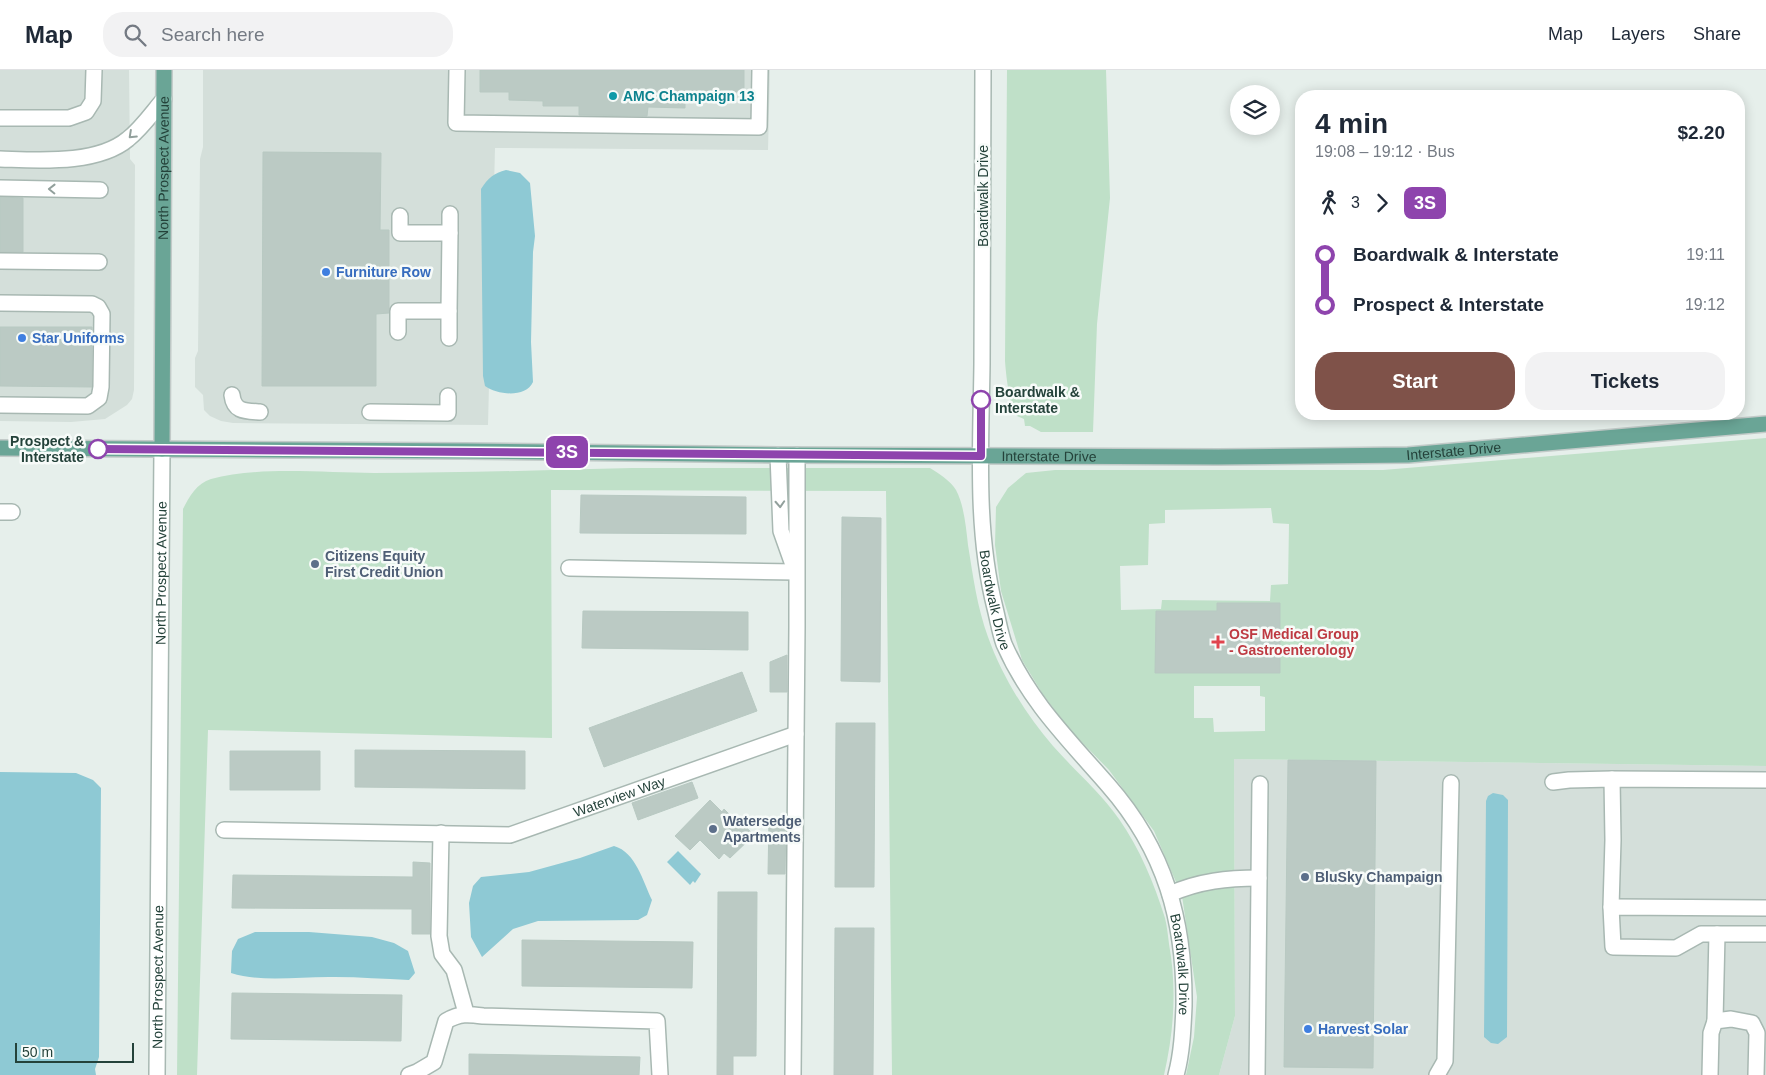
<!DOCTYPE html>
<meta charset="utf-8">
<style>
:root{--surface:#fff;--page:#f2f2f3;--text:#1f2937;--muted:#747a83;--line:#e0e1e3;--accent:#7f5249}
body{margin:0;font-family:Arial,sans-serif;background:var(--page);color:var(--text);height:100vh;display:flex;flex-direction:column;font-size:19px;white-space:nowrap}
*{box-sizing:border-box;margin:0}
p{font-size:16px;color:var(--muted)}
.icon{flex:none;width:28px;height:28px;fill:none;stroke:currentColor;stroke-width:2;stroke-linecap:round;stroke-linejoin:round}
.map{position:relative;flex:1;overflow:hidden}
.side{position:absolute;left:1295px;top:20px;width:450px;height:330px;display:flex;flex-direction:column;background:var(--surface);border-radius:20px;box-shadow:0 2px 12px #0003}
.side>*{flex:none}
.badge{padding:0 10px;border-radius:8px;font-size:18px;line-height:32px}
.tools{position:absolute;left:1230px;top:15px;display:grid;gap:10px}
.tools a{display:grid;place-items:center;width:50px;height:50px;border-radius:50%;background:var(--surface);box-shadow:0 2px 12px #0003;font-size:25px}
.scale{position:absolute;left:15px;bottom:12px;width:119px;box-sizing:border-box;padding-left:5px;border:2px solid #24423a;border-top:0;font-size:14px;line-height:18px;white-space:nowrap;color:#24423a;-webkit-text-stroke:4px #f7fbf9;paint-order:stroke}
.map>.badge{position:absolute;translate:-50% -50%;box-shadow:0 0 0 2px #fff}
.legs{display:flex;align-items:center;gap:8px;height:55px;padding:0 20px;font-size:16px}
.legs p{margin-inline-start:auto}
.overview{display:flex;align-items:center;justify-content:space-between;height:85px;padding:0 20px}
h1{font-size:28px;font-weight:700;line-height:38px}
.cta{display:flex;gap:10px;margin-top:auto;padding:10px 20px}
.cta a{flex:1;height:58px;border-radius:20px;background:var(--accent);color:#fff;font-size:20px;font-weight:700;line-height:58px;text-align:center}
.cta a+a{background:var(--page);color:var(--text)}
ul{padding:0 20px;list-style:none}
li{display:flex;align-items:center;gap:18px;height:50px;font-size:19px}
li i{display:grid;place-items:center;width:8px;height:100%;margin:0 6px;background:currentColor}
li i::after{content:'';width:12px;height:12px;margin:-6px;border:4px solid;border-radius:50%;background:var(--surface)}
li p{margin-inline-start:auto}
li:first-child i{background:linear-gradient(#0000 50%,currentColor 0)}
li:last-child i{background:linear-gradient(currentColor 50%,#0000 0)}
header{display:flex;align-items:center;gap:30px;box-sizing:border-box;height:70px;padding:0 25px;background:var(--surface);border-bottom:1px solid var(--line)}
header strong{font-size:24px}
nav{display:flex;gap:28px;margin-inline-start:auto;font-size:18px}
.search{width:350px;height:45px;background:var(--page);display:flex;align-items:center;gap:12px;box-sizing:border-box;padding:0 18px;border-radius:20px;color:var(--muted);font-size:19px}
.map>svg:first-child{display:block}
</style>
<header>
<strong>Map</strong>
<div class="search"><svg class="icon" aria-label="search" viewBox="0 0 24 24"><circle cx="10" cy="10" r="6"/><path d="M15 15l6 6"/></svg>Search here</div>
<nav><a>Map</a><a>Layers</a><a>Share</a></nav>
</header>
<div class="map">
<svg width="1766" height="1005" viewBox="0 0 1766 1005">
<rect width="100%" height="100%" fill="#e6efeb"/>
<path fill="#d4dfda" d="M0 0H129L130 89 135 95 134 320 132 329 127 335 105 349 71 352 0 351Z
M203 0H770L768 80 495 78 488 355 233 353 221 351 210 346 204 340 203 325 195 317V288L198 281 200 89 203 77Z
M1234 689 1766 696V1005H1219L1235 946Z"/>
<path fill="#bfe0c8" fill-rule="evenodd" d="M1007 0H1106L1110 128 1097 254 1093 362H1041L1030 356H1025L1024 349C1022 348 1019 347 1017 346 1009 336 1006 304 1005 291Z
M1766 368V696L1234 689 1235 946 1219 1005H1186L1194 967 1197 927 1182 826 1154 761 1109 700 1070 660 1042 623 1022 590 1001 521 995 475 996 437 1008 418 1026 403 1055 400H1383ZM1271 438 1273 453 1289 454 1288 514 1271 515 1270 531 1162 530 1161 539 1121 540 1120 496 1148 495 1149 454 1165 453V440ZM1217 533H1280V603H1156V541H1217ZM1194 616H1260V626L1265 627V661L1214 662 1213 648H1194Z
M632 398H930C938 403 951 411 956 420 964 435 966 457 968 475 973 506 977 537 988 567 1002 606 1026 645 1053 676 1075 701 1100 722 1119 749 1140 779 1154 813 1165 848 1167 856 1168 866 1169 874 1177 918 1174 961 1164 1005H892L886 421 551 420 552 668 208 660 197 1005H177L183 439C189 427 197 413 211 409 257 396 325 403 374 403 460 403 546 400 632 398Z"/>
<path fill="#8ec9d4" d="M506 100 520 103 530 113 535 166 533 182 531 272 533 312C526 328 497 325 485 316L483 306 481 119C488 108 494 103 506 100Z
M0 702 76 703 93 710 101 718 99 987 95 999 96 1005H0Z
M1493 723 1503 725 1508 730 1507 967 1498 974 1491 973 1484 967 1486 731 1488 726Z
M614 776C636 782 643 812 652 830L647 845 638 850 538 851 513 859 482 887 471 867 469 833 473 816 481 807 529 802 580 788Z
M678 781 701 804 695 813 693 811 690 815 667 792Z
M255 862H309L372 867 394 873 408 881 415 903 409 910C384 909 360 907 335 907 303 906 262 913 231 903L232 881 238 869Z"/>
<path fill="#bbcac4" stroke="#b8c9c2" d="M480 0H744V22H717V32L685 31V38L648 37 647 46 579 45V36H543V31L509 30V22H480Z
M263 82 381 83 380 160H389V243L376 244V316H262Z
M0 127 23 128V182H0Z
M0 257H92V317L0 316Z
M581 425 746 427V464L580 463Z
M842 447 881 448 880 612 841 611Z
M1217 533H1280V603H1155L1156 541H1217Z
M583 541 748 542V580L582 578Z
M787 585V622H770V592Z
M742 602 757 641 604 697 589 658Z
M836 653H875L874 817H835Z
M355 680 525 681V719L355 717Z
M230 681H320V720H230Z
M1288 690 1376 691 1373 998 1284 997Z
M692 712 698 728 638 750 632 733Z
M710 730 722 742 724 739 731 746 732 744 754 765 730 788 724 783 719 789 700 770 690 780 675 766Z
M769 751H786L785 804H768Z
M413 792 430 793V864H412V839L232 838 233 805 413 807Z
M718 822H757L756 986H733V1005H717Z
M835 858H874L873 1005H834Z
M522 870 693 872 692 918 522 916Z
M232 923 402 925 401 971 231 969Z
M469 984 640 987 639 1005H469Z"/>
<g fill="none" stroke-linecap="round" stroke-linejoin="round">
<defs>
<g id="minor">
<path d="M457 0 456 53 759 57 760 0"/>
<path id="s1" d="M983 0C983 98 983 196 982 294 981 375 975 459 995 538 998 550 1000 563 1004 574 1029 631 1068 669 1108 715 1165 780 1185 851 1184 936 1183 959 1182 983 1176 1005"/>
<path d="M0 48H69L86 42 93 31 94 0"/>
<path d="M0 89C38 90 97 95 128 69 142 58 152 43 164 29"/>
<path d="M0 118 100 120"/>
<path d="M400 146V163H450V144"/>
<path d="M0 191 99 192"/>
<path d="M0 233 92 234 98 237 102 244 101 317 99 328 88 336 0 335"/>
<path d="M449 241 450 163"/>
<path d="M398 262V241H449V268"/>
<path d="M232 325C234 342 245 341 260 342"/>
<path d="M370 342 448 343V326"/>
<path d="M778 385 781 461 792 492"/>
<path d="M0 442H12"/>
<path d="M569 498 796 502"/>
<path d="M1553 712 1569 710 1612 709 1766 710"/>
<path id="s2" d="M224 760 510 765 796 664"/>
<path d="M441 763 439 866 442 884 454 900 466 943"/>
<path d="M1170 824C1199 811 1228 808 1259 808"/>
<path d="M1611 837 1613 770 1612 709"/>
<path d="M1766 838 1611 837 1613 877 1676 878 1701 864H1766"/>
<path d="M1715 951 1717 864"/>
<path id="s3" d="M157 1005 162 379"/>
<path d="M409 1005 417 1002 434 992 446 951C460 943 468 944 483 946L657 951 660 1005"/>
<path d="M793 1005 797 557V385"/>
<path d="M1257 1005 1260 714"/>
<path d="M1437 1005 1445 991 1451 713"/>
<path d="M1710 1005 1711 963 1715 951 1731 949 1752 953 1757 963 1756 1005"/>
</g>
<g id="major">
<path id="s4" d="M0 378 465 381 778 385 1218 387 1408 385 1766 354"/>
<path id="s5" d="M162 379 164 0"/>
</g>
</defs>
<use href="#minor" stroke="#a8b8b2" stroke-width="18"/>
<use href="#major" stroke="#c2cac8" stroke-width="18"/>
<use href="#minor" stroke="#fff" stroke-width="15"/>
<use href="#major" stroke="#6aa596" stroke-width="15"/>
</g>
<defs><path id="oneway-chevron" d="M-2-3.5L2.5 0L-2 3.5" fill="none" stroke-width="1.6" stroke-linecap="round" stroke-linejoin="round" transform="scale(1.25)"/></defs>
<g stroke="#92a09c">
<use href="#oneway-chevron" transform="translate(132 65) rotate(137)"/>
<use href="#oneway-chevron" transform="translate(52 119) rotate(-179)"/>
<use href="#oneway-chevron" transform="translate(780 434) rotate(87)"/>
</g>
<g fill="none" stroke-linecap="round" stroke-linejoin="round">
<defs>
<path id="line-1" d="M98 379 981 386V330"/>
</defs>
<use href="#line-1" stroke="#fff" stroke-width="11"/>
<use href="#line-1" stroke="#8e44ad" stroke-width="8"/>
</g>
<circle fill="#0f9aa8" stroke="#f7fbf9" stroke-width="2" cx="613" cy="26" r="5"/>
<g fill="#3f7fe0" stroke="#f7fbf9" stroke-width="2">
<circle cx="326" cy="202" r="5"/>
<circle cx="22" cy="268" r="5"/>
<circle cx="1308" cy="959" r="5"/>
</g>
<g fill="#fff" stroke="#8e44ad" stroke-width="2.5">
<circle cx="981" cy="330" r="9"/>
<circle cx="98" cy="379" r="9"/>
</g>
<g fill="#5c6f8a" stroke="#f7fbf9" stroke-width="2">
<circle cx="315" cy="494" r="5"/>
<circle cx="713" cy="759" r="5"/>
<circle cx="1305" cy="807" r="5"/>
</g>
<path fill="#e0444e" stroke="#f7fbf9" stroke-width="2" d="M1215.5 564.5h5v5h5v5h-5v5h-5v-5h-5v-5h5z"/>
<g text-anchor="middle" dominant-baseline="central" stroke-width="5" stroke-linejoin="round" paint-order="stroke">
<g font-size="14" font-weight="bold" fill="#0d838f" stroke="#f7fbf9" text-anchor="start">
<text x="623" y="26">AMC Champaign 13</text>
</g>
<g font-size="14" fill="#24423a" stroke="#f7fbf9">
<text stroke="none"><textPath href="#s5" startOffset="281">North Prospect Avenue</textPath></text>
<text transform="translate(983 126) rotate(-90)">Boardwalk Drive</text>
<text stroke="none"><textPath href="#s4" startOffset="1454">Interstate Drive</textPath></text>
<text stroke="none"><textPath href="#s4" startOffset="1049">Interstate Drive</textPath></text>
<text stroke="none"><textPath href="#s3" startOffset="502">North Prospect Avenue</textPath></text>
<text stroke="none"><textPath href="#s1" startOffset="531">Boardwalk Drive</textPath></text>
<text stroke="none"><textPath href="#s2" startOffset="402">Waterview Way</textPath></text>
<text stroke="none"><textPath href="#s1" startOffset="950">Boardwalk Drive</textPath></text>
<text stroke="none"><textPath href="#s3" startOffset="98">North Prospect Avenue</textPath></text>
</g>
<g font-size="14" font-weight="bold" fill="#366cbe" stroke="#f7fbf9" text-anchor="start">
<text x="336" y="202">Furniture Row</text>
<text x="32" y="268">Star Uniforms</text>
<text x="1318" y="959">Harvest Solar</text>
</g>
<g font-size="14" font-weight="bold" fill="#24423a" stroke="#f7fbf9" text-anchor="start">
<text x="995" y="322">Boardwalk &amp;<tspan x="995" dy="16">Interstate</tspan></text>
<text x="84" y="371" text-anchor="end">Prospect &amp;<tspan x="84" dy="16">Interstate</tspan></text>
</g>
<g font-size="14" font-weight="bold" fill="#4e5e75" stroke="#f7fbf9" text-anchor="start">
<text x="325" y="486">Citizens Equity<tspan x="325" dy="16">First Credit Union</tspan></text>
<text x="723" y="751">Watersedge<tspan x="723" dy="16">Apartments</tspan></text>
<text x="1315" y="807">BluSky Champaign</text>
</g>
<g font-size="14" font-weight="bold" fill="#be3a42" stroke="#f7fbf9" text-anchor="start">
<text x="1229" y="564">OSF Medical Group<tspan x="1229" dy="16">- Gastroenterology</tspan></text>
</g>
</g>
</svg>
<div class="tools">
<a><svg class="icon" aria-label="layers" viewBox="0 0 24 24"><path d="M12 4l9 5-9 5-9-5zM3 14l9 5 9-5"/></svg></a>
</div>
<div class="scale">50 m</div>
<b class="badge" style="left:567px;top:382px;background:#8e44ad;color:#fff">3S</b>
<section class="side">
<div class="overview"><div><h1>4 min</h1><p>19:08 – 19:12 · Bus</p></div><b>$2.20</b></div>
<div class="legs"><svg class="icon" aria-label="walk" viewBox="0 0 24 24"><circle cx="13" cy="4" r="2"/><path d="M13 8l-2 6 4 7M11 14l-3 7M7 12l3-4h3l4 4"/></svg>3<svg class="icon" aria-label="forward" viewBox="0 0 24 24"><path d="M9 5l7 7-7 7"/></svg><b class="badge" style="background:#8e44ad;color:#fff">3S</b></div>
<ul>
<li><i style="color:#8e44ad"></i><b>Boardwalk &amp; Interstate</b><p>19:11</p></li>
<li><i style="color:#8e44ad"></i><b>Prospect &amp; Interstate</b><p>19:12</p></li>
</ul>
<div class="cta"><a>Start</a><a>Tickets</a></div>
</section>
</div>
